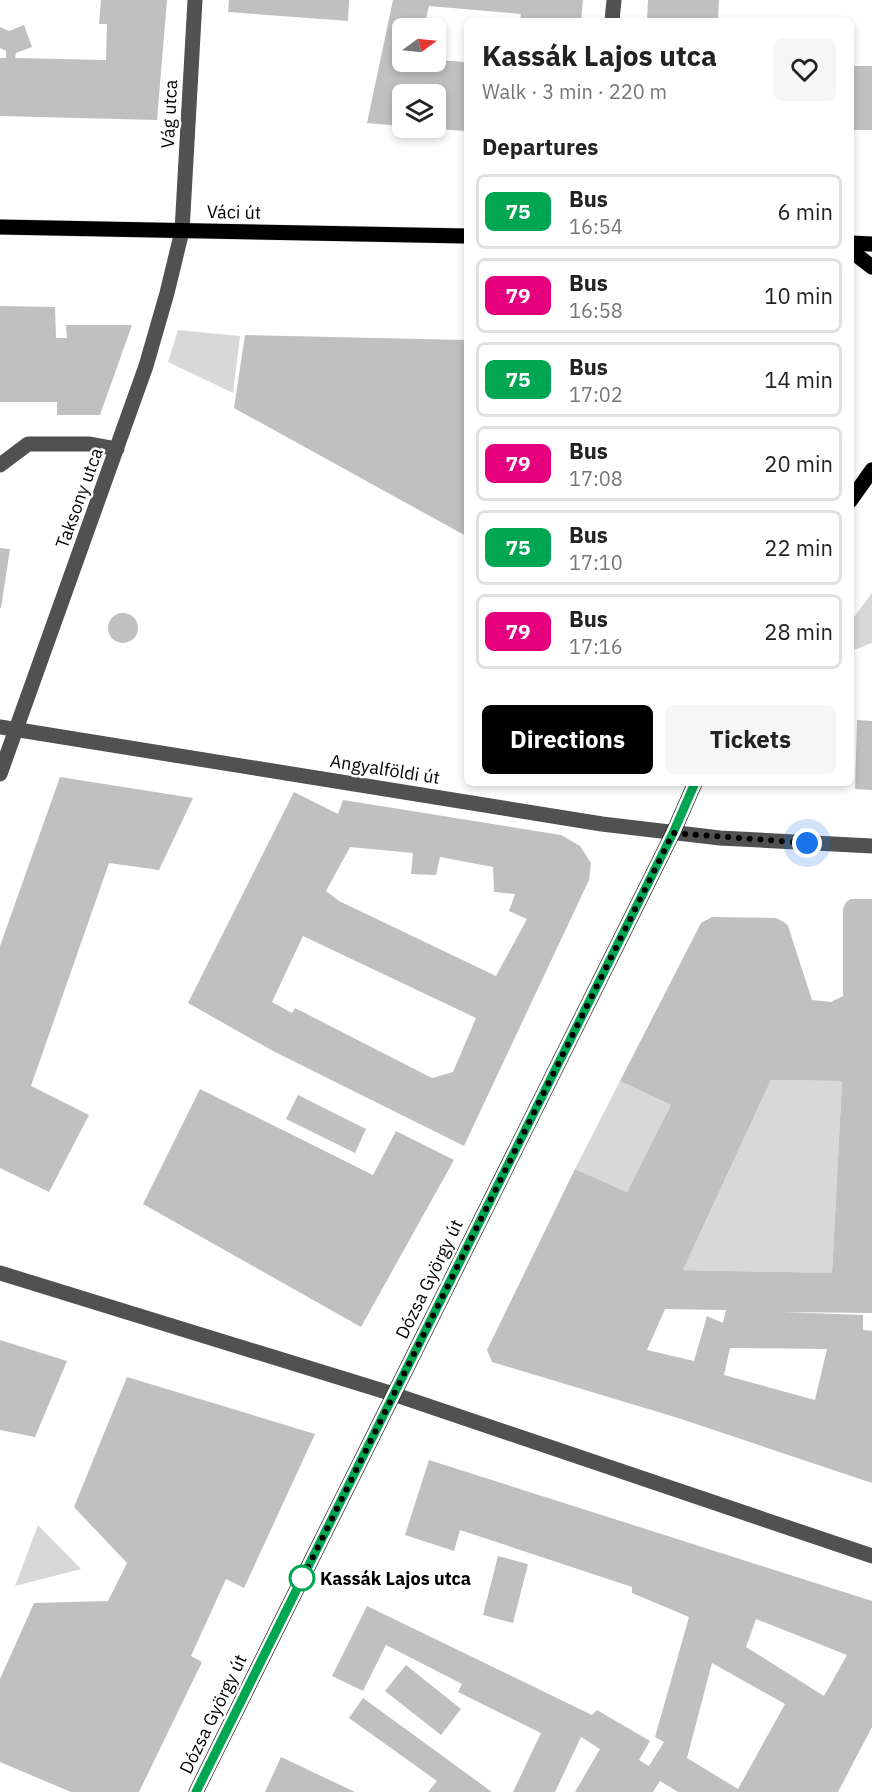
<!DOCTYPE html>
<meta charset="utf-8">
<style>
:root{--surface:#fff;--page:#f6f6f6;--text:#222;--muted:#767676;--line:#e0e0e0;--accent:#000}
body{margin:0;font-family:"IBM Plex Sans",sans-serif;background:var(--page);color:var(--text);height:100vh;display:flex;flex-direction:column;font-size:22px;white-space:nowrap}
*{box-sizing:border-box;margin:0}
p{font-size:20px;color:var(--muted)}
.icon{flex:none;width:33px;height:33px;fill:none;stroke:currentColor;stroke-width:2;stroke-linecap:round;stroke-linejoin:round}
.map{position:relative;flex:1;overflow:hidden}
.side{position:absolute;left:464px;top:18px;width:390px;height:768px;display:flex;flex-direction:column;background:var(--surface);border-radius:9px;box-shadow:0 3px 9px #0003}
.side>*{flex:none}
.badge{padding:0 12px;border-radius:9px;font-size:21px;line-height:39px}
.needle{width:39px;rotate:75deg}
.buttons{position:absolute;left:392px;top:18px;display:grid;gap:12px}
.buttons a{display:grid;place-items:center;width:54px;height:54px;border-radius:9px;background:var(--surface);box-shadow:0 3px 9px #0003;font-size:30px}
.you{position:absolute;width:30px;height:30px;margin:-15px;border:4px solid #fff;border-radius:50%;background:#1a73e8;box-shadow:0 0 0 9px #1a73e833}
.map>.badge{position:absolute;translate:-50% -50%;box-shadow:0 0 0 3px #fff}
h2{padding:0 18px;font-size:22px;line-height:54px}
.round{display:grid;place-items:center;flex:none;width:63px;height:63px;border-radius:9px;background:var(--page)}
.overview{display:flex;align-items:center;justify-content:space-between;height:102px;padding:0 18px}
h1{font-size:28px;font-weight:700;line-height:45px}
.button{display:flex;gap:12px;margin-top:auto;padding:12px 18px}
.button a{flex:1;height:69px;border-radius:9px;background:var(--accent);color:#fff;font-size:24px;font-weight:700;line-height:69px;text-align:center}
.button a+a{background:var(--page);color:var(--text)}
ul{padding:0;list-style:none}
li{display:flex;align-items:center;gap:18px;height:75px;margin:0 12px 9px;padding:0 6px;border:3px solid var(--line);border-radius:9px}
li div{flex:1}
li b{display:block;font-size:22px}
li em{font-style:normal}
li .badge{min-width:66px;font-weight:700;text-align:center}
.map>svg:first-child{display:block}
</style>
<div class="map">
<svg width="872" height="1792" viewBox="0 0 872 1792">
<rect width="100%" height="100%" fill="#fff"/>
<path fill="#d8d8d8" d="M178 330 240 336 233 393 168 362Z
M872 593V643L851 651V621Z
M771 1080 842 1081 832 1273 683 1270Z
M620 1081 671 1105 627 1192 575 1169Z
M38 1525 81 1569 15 1586Z"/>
<path fill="#c0c0c0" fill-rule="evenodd" d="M101 0H167L157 120 0 116V58H6V51L0 48V27L9 31 24 25 32 47 16 53 15 58 106 60 107 24H99Z
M229 0H349L348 21 228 12Z
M393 0H583L581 21H520L521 14 429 6 424 28H402V62L435 60 466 62V131L435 129V94H402V126L367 123Z
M648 0H719L718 21H647Z
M850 66H872V130H850Z
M0 306 55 307 56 338H67L66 325H132L100 415H57V402H0Z
M245 335 466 340V536L234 408Z
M0 548 10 549 1 608H0Z
M108 628a15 15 0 1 1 30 0a15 15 0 1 1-30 0Z
M857 720 872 721V790L855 789Z
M60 777 193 798 159 870 109 863 31 1086 89 1115 49 1192 0 1168V946Z
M294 792 338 814 343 800 561 835 580 846 591 863 589 880 464 1146 273 1051 188 1003ZM350 847 413 853 411 874 436 875 440 857 493 867 494 892 515 894 509 911 527 919 496 976 339 901 326 891ZM303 936 476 1018 453 1072 432 1078 295 1008 292 1013 272 1002Z
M851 899H872V1313L782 1312 863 1315V1330L872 1331V1483L678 1418 492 1362 487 1350 575 1169 627 1192 671 1105 620 1081 701 923 712 917 776 918 784 922 788 926 812 1000 831 1002 843 996V909L846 902ZM771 1080 842 1081 832 1273 683 1270ZM665 1309 726 1310 723 1323 707 1316 694 1361 647 1350ZM730 1348 827 1349 815 1400 724 1375Z
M200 1089 373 1175 396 1131 454 1160 361 1327 143 1204Z
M298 1095 366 1129 355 1153 286 1119Z
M0 1340 67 1361 35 1437 0 1430Z
M127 1377 315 1434 244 1588 226 1579 191 1656 202 1662 139 1792H71L0 1762V1679L34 1603 108 1601 127 1563 74 1507Z
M429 1460 872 1601V1727L838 1792H678L660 1781 653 1792H575L600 1749 581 1737 555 1792H513L541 1733 458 1692 462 1684 386 1645 363 1691 332 1676 367 1606 592 1715 597 1710 650 1741 639 1760 649 1766 664 1742 655 1737 689 1617 632 1593V1587L460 1530 454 1551 405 1535ZM756 1619 847 1655 824 1696 746 1647ZM712 1663 785 1704 738 1789 687 1758Z
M498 1556 528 1564 513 1623 483 1615Z
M406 1665 461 1709 441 1735 385 1691Z
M363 1698 492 1792H428L437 1781 349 1718Z
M281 1757 355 1792H265Z"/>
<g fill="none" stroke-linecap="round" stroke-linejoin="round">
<defs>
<path id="major" d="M0 227 466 236
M850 243 872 244
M850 250 872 267
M850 501 872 470
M196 1792 673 833 695 783"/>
</defs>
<use href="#major" stroke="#dbdbdb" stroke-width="16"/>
<path stroke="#515151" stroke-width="15" d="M612 21 614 0
M0 465 28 444H90L117 449
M0 727 602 824 720 838 872 846
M0 774 146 366 167 293 182 231 195 0
M0 1273 393 1394 872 1556"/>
<use href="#major" stroke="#000" stroke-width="15"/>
</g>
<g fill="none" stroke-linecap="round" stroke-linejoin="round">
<defs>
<path id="line" d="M196 1792 673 833 695 783"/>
</defs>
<use href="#line" stroke="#fff" stroke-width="14"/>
<use href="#line" stroke="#00a651" stroke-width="9"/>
<path stroke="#000" stroke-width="6" stroke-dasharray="0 10.8" d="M302 1578 298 1587 673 833 807 843"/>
</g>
<circle fill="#fff" stroke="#00a651" stroke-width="3" cx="302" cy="1578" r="12"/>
<g text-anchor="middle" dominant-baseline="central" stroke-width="5" stroke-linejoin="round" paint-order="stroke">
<g font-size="18" fill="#000" stroke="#fff">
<text transform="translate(169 114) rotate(-87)">Vág utca</text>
<text transform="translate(234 212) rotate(1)">Váci út</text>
<text transform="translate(79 498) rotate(-70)">Taksony utca</text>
<text transform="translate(385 769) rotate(9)">Angyalföldi út</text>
<text transform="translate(429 1279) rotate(-64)">Dózsa György út</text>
<text transform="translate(213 1714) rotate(-64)">Dózsa György út</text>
</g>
<g font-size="18" font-weight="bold" fill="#000" stroke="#fff" text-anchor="start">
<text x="320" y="1578">Kassák Lajos utca</text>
</g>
</g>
</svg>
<div class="buttons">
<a><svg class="needle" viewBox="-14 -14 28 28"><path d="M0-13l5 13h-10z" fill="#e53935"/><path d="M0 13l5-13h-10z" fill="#767676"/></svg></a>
<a><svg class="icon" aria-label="layers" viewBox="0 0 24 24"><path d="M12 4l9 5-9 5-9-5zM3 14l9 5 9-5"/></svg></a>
</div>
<div class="you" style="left:807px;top:843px"></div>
<section class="side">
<div class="overview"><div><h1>Kassák Lajos utca</h1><p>Walk · 3 min · 220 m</p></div><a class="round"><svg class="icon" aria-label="heart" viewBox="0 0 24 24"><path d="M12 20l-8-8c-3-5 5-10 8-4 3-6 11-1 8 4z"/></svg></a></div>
<h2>Departures</h2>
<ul>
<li><span class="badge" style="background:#00a651;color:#fff">75</span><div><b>Bus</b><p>16:54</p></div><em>6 min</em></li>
<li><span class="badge" style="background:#e6007e;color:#fff">79</span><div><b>Bus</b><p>16:58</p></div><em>10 min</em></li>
<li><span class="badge" style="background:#00a651;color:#fff">75</span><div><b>Bus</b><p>17:02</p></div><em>14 min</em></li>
<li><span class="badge" style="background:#e6007e;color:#fff">79</span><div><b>Bus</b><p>17:08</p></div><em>20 min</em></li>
<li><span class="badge" style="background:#00a651;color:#fff">75</span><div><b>Bus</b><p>17:10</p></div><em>22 min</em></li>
<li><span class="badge" style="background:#e6007e;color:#fff">79</span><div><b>Bus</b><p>17:16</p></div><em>28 min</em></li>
</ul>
<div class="button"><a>Directions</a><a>Tickets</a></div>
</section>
</div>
